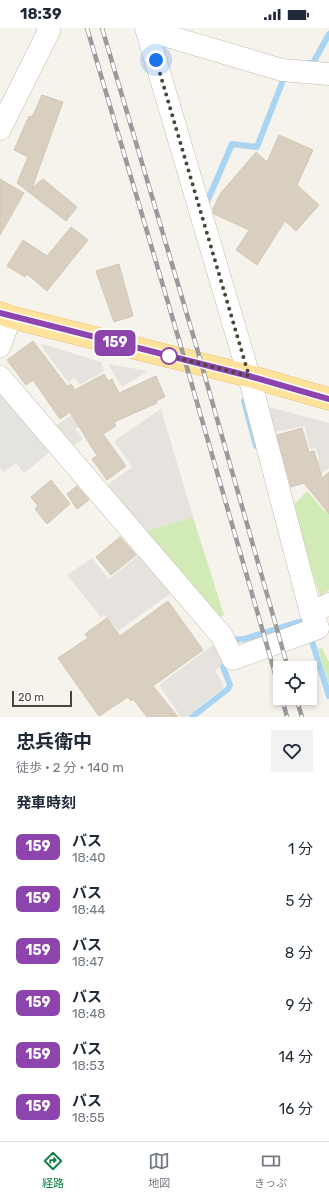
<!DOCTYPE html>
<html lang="ja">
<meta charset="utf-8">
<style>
:root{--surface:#fff;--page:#f2f2f3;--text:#1f2937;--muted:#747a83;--line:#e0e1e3;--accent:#0b8043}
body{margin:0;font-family:Rubik,"Noto Sans JP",sans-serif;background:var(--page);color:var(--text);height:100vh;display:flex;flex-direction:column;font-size:15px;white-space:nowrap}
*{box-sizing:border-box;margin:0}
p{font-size:13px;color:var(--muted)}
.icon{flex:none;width:22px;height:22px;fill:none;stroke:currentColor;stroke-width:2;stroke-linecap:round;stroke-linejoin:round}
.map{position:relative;height:689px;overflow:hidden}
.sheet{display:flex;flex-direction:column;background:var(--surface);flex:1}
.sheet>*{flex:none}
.badge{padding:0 8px;border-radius:6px;font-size:14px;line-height:26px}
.buttons{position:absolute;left:273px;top:633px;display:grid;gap:8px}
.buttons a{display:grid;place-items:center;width:44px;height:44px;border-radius:0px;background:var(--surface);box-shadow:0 2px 6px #0003;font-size:20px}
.scale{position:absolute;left:12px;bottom:10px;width:60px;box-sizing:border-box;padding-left:4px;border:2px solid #4b4439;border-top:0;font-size:11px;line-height:14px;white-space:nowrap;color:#4b4439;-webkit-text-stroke:3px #fff;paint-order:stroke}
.you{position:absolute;width:20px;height:20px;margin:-10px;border:3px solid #fff;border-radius:50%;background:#1a73e8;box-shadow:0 0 0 6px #1a73e833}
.map>.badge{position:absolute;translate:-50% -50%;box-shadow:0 0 0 2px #fff}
h2{padding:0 16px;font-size:15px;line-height:36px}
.round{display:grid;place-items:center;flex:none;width:42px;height:42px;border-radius:0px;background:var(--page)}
.headline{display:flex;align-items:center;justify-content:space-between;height:68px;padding:0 16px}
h1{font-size:19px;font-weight:700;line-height:30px}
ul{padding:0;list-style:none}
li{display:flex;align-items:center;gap:12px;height:52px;padding:0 16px}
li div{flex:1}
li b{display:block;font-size:15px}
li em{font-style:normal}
li .badge{min-width:44px;font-weight:700;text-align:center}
.status{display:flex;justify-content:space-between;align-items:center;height:28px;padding:0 20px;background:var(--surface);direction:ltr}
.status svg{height:11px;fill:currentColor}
.tab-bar{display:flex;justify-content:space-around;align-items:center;height:56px;border-top:1px solid var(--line);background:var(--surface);font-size:11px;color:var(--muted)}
.tab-bar a{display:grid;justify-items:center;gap:2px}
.tab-bar .selected{color:var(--accent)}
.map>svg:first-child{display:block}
</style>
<div class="status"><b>18:39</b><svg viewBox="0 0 49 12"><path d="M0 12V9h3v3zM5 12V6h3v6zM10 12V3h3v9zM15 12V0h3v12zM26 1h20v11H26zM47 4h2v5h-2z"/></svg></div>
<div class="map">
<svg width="329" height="689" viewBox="0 0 329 689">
<rect width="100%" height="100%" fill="#f6f3ec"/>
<path fill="#e6e2dd" d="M43 316 101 334 104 343 80 357 75 350 68 354 41 318Z
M108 336 148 343 122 359Z
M86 377V394L76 401 83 411 70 420 55 398Z
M265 378 329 395V440L318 448 315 432 319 431 316 420 310 421 305 398 274 404Z
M161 381 193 489 146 503 107 457 132 439 114 413Z
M142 524 174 563 118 603 104 586 101 589 67 547 92 530 109 551Z
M214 616 225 635 215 642 224 659 187 689H181L159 657Z"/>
<path fill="#d2eab5" d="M307 463 325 484 329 481V562L320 568 291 479Z
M193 489 224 587 215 591 146 503Z
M322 620 329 634V657L318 621Z"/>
<path fill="#e5e3e0" d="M0 361 50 424 24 445 16 435 3 444 0 440Z"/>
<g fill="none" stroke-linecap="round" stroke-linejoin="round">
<path stroke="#a9d4f2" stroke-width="6" d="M308 35H313L329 6
M207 174 232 116 257 119 285 47
M244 373 256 418
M310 607 329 668
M230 612 244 611 305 592 303 587
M192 689 228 661 230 657 223 639"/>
</g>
<path fill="#d8cfc1" stroke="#d3c7b4" d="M42 67 63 74 32 160 43 151 77 179 66 193 17 155 28 129 14 122 29 88 32 89Z
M279 107 313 122 297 157 319 177 296 203 285 193 257 237 236 222 249 202 214 186 213 181 220 166 256 124 267 134Z
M0 151 24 165 0 207Z
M71 199 88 212 47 263 27 246 25 249 7 238 23 212 47 228Z
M119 236 133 288 114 294 96 243Z
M33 313 67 358 71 356 75 362 104 346 108 353 112 351 119 365 156 348 165 369 156 373 157 375 114 394 116 398 103 406 126 438 107 452 92 431 97 428 70 384 60 391 33 352 26 357 7 332Z
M302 400 309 424 314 423 322 450 329 444V486L304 455 291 459 277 407Z
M51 452 70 476 47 496 35 481 38 478 31 469Z
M77 458 89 472 77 481 67 466Z
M120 509 136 527 111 547 96 529Z
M168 573 203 622 153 658 178 689H147L133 671 131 673 128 669 99 688 58 630 88 610 85 606 107 590 120 608Z"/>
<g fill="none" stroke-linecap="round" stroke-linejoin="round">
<defs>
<path id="minor" d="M147 2 282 42 329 46
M0 101 49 3 48 0
M0 318 10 289
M0 349 222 608 233 631 318 600 311 585 249 348 146 0
M311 585 329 576"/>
<path id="major" d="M0 285 10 289 249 348 329 371"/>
</defs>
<use href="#minor" stroke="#c2bbae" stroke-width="23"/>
<use href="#major" stroke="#e6c16a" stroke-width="23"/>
<use href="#minor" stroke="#fff" stroke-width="22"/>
<use href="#major" stroke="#ffe39c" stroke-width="22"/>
<defs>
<path id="rail" d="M87 0 179 312 280 663
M102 0 196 317 288 640
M282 670 287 689
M296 670 302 689"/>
</defs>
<use href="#rail" stroke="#9a9a9a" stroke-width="4.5"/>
<use href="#rail" stroke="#fff" stroke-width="3" stroke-dasharray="9" stroke-linecap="butt"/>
</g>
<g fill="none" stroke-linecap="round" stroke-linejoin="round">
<defs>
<path id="line" d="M0 285 249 348 329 371"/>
</defs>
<use href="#line" stroke="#fff" stroke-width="9"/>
<use href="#line" stroke="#8e44ad" stroke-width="6"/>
<path stroke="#4b4439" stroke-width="4" stroke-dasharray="0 7.2" d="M156 32 249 348 169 328"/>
</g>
<circle fill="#fff" stroke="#8e44ad" stroke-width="2" cx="169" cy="328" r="8"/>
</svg>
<div class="buttons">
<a><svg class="icon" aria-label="locate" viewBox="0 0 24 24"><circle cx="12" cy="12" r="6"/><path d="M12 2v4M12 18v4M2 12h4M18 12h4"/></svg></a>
</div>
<div class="scale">20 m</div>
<div class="you" style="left:156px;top:32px"></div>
<b class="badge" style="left:115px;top:315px;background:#8e44ad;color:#fff">159</b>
</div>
<section class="sheet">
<div class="headline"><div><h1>忠兵衛中</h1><p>徒歩 · 2 分 · 140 m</p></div><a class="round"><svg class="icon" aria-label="heart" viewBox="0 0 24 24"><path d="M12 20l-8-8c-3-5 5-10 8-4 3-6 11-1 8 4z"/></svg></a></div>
<h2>発車時刻</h2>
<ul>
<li><span class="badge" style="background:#8e44ad;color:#fff">159</span><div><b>バス</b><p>18:40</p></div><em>1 分</em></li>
<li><span class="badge" style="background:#8e44ad;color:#fff">159</span><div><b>バス</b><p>18:44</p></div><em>5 分</em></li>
<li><span class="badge" style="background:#8e44ad;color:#fff">159</span><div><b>バス</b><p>18:47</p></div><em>8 分</em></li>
<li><span class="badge" style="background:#8e44ad;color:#fff">159</span><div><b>バス</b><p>18:48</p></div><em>9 分</em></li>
<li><span class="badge" style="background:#8e44ad;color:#fff">159</span><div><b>バス</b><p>18:53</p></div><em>14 分</em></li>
<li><span class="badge" style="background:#8e44ad;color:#fff">159</span><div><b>バス</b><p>18:55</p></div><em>16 分</em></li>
</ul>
</section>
<nav class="tab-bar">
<a class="selected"><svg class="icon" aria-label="directions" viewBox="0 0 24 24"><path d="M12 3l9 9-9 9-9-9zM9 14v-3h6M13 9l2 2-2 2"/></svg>経路</a>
<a><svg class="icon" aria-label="map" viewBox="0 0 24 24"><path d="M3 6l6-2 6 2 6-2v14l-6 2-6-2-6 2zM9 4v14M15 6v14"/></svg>地図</a>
<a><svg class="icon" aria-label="tickets" viewBox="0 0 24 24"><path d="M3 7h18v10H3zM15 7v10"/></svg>きっぷ</a>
</nav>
